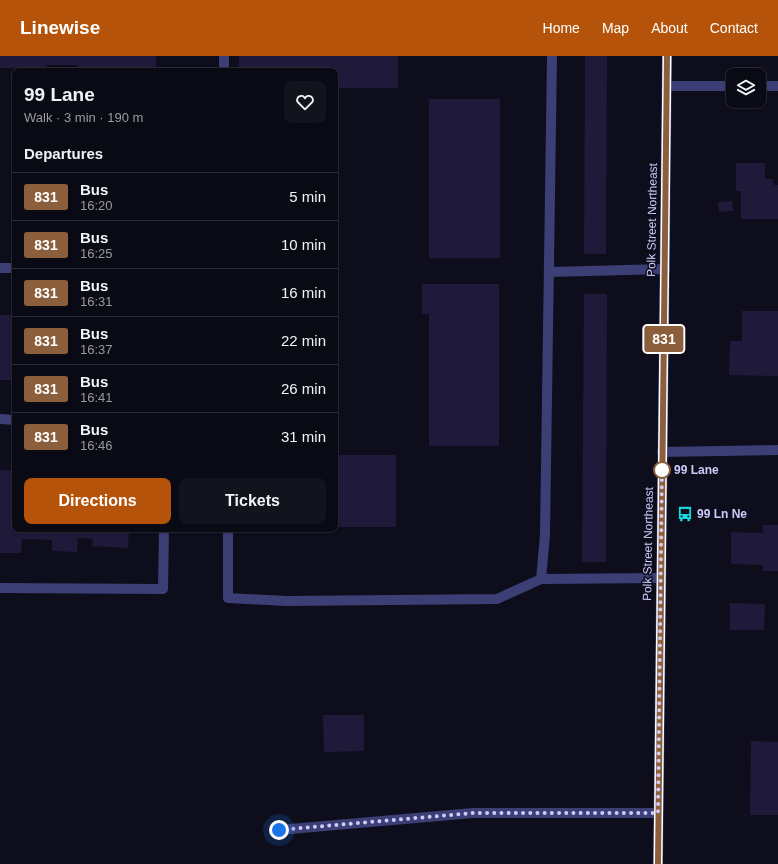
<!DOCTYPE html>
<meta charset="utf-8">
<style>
:root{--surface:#0a0a14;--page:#13131d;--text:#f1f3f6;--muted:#999aa0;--line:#2a2b34;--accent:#b45309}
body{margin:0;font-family:Arial,sans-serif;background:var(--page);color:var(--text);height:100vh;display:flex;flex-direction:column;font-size:15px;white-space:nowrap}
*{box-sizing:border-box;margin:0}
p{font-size:13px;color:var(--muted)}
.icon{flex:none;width:22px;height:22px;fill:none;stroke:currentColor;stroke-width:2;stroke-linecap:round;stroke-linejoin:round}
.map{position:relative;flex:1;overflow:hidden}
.side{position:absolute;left:12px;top:12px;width:326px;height:464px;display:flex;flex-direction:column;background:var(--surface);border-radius:8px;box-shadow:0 1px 3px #0004,0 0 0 1px var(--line)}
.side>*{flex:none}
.badge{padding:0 8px;border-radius:3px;font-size:14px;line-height:26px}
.tools{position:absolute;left:726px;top:12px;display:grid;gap:8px}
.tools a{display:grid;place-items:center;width:40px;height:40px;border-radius:8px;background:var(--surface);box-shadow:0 1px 3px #0004,0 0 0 1px var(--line);font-size:20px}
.you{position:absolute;width:20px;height:20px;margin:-10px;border:3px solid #fff;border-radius:50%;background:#1a73e8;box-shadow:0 0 0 6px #1a73e833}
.map>.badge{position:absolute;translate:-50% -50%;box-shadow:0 0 0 2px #fff}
h2{padding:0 12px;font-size:15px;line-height:36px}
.round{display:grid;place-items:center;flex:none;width:42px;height:42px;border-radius:8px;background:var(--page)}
.overview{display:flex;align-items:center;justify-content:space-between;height:68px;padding:0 12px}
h1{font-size:19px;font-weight:600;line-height:30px}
.action{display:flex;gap:8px;margin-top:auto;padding:8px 12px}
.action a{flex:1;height:46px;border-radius:8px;background:var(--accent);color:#fff;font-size:16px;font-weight:600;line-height:46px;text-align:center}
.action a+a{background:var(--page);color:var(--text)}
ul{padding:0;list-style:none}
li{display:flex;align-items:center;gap:12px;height:48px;padding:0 12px;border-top:1px solid var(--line)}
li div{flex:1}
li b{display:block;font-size:15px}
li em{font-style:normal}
li .badge{min-width:44px;font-weight:700;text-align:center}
header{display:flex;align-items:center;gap:24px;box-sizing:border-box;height:56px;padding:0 20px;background:var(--accent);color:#fff}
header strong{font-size:19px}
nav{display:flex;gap:22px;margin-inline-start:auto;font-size:14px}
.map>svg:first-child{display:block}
</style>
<header>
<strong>Linewise</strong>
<nav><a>Home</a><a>Map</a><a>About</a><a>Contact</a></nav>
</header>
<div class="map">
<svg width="778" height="808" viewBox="0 0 778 808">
<rect width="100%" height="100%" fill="#0e0d1b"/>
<path fill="#1f1a3a" d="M0 0H156V15H77V9H47V15H20V12H0Z
M239 0H398V32H335V15H239Z
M585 0H607L606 198H584Z
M429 43H500V202H429Z
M736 107H765V123H772L774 129H778V163H741V135H736Z
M732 145 733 155 719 156 718 146Z
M422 228H499V390H429V258H422Z
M584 238H607L606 506H582Z
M742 255H778V320L729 319 730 285H742Z
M0 259H15V324H0Z
M335 399H396V471H335Z
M0 414 15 415V473H129L128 492 92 490 93 483 78 482 77 496 52 495V484L22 483 21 497H0Z
M763 469H778V515H763V509L731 508V476L763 477Z
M730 547 765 548 764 574H730Z
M323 659H364V695L324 696Z
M751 685 778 686V759H750Z"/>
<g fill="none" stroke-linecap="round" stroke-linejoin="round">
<path stroke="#3c3e76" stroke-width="10" d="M224 0V15
M0 212H15
M549 216 665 213
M0 363 15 364
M228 473V542L286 545 497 543 541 523 660 522
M541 523 545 479 552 0
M0 532 163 533 164 473
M279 774 473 757H658"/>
<path stroke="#3c3e76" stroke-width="10" d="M667 30H733
M759 30H778
M662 396 778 394"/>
<path stroke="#3c3e76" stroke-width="10" d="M658 808 667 0"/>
</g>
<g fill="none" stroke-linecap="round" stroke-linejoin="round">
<defs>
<path id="line" d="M658 808 667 0"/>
</defs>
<use href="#line" stroke="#fff" stroke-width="9"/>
<use href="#line" stroke="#8b5e3c" stroke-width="6"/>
<path stroke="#cecbfa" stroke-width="4" stroke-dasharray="0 7.2" d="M279 774 473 757H658L662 411V414"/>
</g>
<defs>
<symbol id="bus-bare" viewBox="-9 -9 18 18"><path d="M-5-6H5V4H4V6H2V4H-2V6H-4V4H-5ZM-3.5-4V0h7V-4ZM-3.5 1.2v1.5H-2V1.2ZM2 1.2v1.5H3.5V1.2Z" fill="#14d8de" stroke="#0e0d1b" stroke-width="2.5" paint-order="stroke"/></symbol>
</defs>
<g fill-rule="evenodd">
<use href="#bus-bare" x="674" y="447" width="22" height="22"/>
</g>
<circle fill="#fff" stroke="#8b5e3c" stroke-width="2" cx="662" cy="414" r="8"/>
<g text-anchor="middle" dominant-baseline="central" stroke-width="3" stroke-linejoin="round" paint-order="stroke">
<g font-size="12" fill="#cecbfa" stroke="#0e0d1b">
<text transform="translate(652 164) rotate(-89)">Polk Street Northeast</text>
<text transform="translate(648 488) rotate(-89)">Polk Street Northeast</text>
</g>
<g font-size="12" font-weight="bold" fill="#cecbfa" stroke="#0e0d1b" text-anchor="start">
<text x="674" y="414">99 Lane</text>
</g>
<g font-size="12" font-weight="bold" fill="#cecbfa" stroke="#0e0d1b" text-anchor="start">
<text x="697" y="458">99 Ln Ne</text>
</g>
</g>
</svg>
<div class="tools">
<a><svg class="icon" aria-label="layers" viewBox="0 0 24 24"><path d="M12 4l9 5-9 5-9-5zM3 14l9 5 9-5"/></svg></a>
</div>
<div class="you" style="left:279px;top:774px"></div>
<b class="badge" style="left:664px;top:283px;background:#8b5e3c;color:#fff">831</b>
<section class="side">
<div class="overview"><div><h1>99 Lane</h1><p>Walk · 3 min · 190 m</p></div><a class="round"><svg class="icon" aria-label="heart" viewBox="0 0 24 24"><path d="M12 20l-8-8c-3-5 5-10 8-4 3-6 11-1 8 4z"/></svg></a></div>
<h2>Departures</h2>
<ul>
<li><span class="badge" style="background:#8b5e3c;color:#fff">831</span><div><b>Bus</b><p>16:20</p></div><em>5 min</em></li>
<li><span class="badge" style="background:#8b5e3c;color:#fff">831</span><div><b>Bus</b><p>16:25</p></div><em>10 min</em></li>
<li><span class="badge" style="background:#8b5e3c;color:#fff">831</span><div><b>Bus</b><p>16:31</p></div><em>16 min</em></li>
<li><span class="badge" style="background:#8b5e3c;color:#fff">831</span><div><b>Bus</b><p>16:37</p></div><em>22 min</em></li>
<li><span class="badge" style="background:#8b5e3c;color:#fff">831</span><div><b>Bus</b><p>16:41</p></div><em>26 min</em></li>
<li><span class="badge" style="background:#8b5e3c;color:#fff">831</span><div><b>Bus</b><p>16:46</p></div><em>31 min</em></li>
</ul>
<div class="action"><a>Directions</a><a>Tickets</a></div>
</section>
</div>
